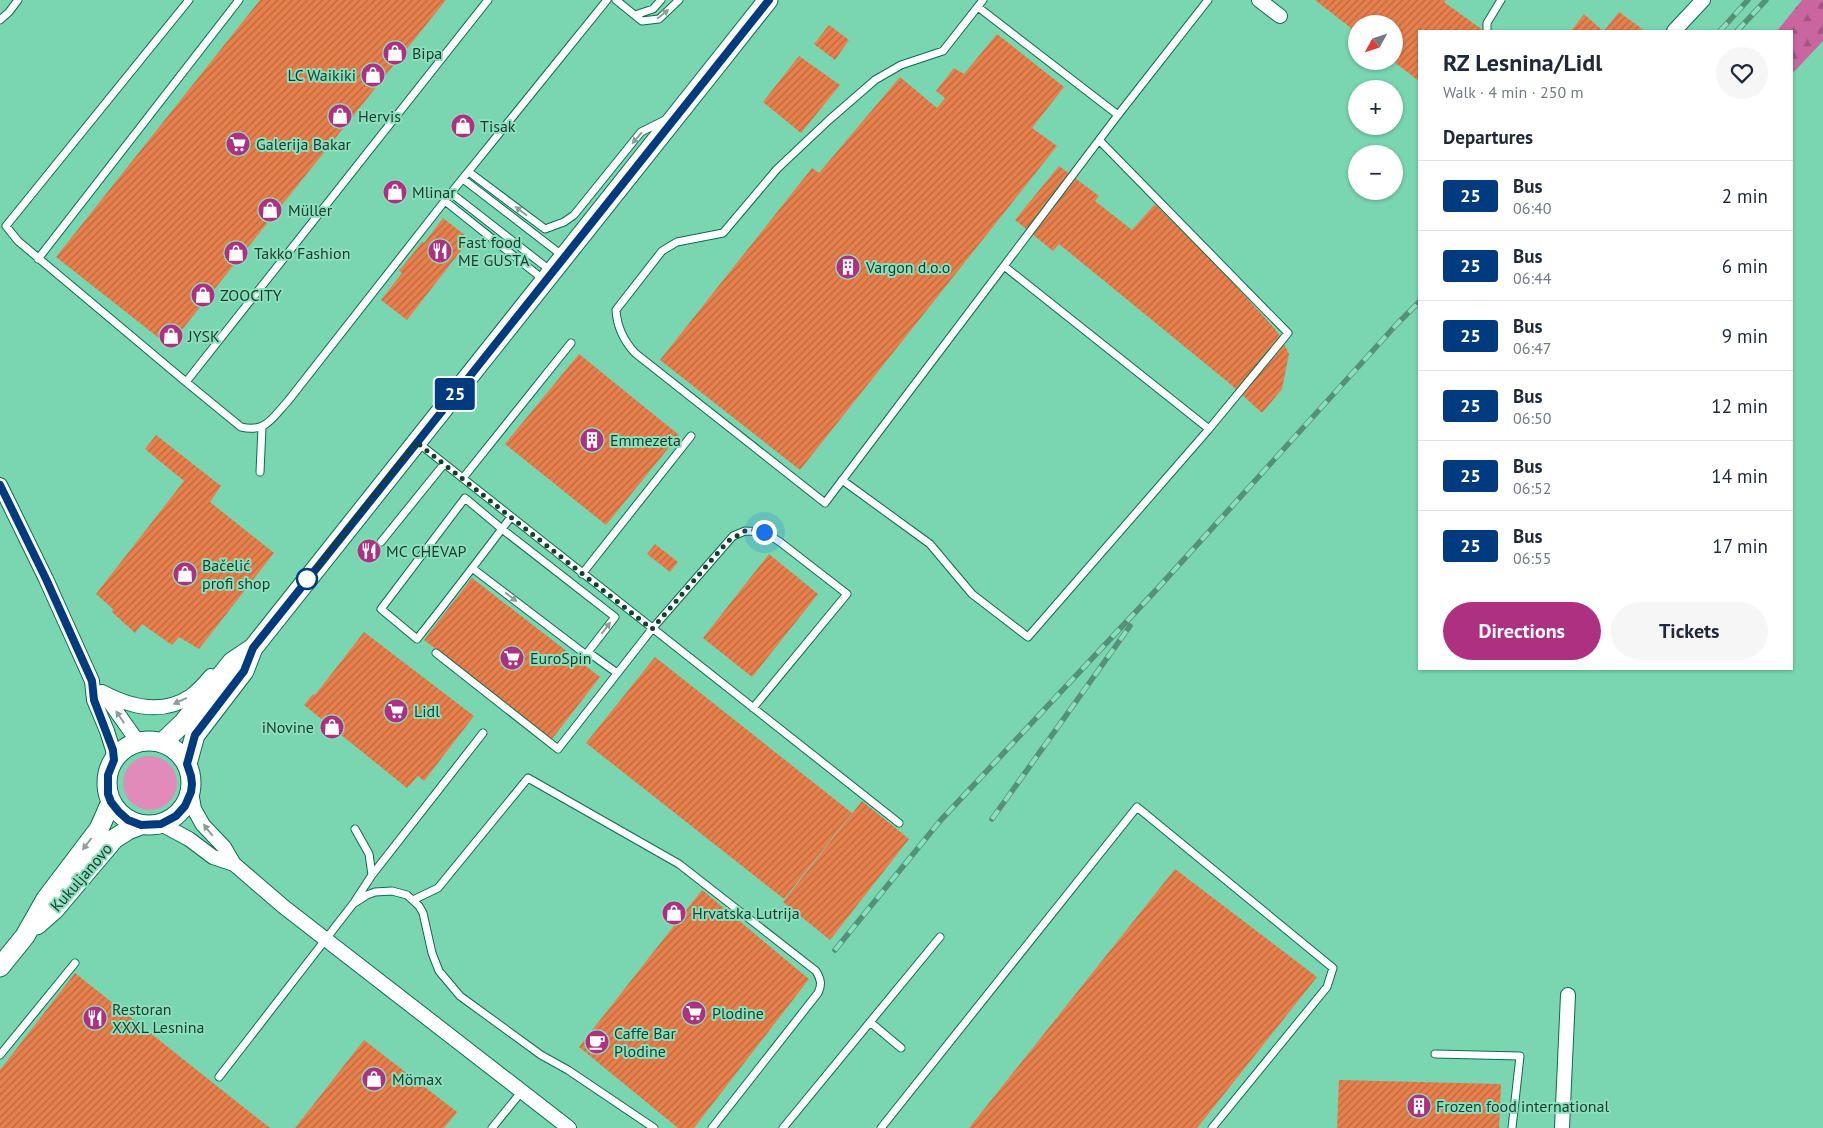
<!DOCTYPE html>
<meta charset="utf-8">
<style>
:root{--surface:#fff;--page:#f6f6f7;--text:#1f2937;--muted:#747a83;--line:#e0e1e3;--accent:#ae3080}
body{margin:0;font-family:"PT Sans",sans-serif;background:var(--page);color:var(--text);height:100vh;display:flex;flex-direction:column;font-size:19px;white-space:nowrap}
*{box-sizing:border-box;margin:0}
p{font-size:16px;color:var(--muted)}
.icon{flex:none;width:28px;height:28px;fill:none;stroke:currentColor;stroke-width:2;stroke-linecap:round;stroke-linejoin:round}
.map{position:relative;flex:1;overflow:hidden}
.sheet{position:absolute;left:1418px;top:30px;width:375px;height:640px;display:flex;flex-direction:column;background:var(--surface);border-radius:0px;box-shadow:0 1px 4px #0004}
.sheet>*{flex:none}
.badge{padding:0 10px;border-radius:4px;font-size:18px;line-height:32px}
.needle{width:32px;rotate:230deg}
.fabs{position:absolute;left:1348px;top:15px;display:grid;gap:10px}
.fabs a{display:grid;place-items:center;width:55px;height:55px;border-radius:50%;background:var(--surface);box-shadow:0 1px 4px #0004;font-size:25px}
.you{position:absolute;width:25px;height:25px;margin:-12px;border:4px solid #fff;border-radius:50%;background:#1a73e8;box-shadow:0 0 0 8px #1a73e833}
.map>.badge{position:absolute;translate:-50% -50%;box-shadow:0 0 0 2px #fff}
h2{padding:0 25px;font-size:19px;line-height:45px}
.round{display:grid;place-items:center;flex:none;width:52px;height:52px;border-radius:26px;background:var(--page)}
.summary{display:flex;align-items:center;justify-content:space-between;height:85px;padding:0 25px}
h1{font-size:24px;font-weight:600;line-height:38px}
.primary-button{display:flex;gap:10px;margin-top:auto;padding:10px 25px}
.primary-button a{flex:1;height:58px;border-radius:30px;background:var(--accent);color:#fff;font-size:20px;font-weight:600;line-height:58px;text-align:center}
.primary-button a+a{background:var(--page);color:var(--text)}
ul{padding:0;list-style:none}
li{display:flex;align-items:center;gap:15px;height:70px;padding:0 25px;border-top:1px solid var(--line)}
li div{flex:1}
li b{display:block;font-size:19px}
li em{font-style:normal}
li .badge{min-width:55px;font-weight:700;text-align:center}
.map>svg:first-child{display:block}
</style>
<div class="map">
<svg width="1823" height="1128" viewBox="0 0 1823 1128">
<defs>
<pattern id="forest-firs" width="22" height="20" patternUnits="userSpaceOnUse" patternTransform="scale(1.25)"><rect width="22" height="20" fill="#c9669f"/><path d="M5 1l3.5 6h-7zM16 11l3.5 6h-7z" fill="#a25582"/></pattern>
<pattern id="building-hatch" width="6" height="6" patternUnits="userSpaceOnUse" patternTransform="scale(1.25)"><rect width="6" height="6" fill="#e7804d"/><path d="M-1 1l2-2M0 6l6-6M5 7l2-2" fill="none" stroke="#ba6a40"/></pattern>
</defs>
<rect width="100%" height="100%" fill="#8cdfbc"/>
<path fill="#79d6b0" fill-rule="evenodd" d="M0 0H1823V1128H0ZM1356 24H1394V61H1356ZM1419 31H1791V669H1419ZM1356 89H1394V126H1356ZM1356 154H1394V191H1356Z"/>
<path fill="#e08bba" d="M123 783a27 27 0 1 1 54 0a27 27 0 1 1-54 0Z"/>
<path fill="url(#forest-firs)" d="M1802 0H1823V41L1791 75V31H1777Z"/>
<path fill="url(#building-hatch)" d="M260 0H446L169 346 56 257Z
M1315 0H1446L1444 2 1484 31H1419V81L1394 62V24H1356V32Z
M1619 12 1645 31H1604Z
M1584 14 1603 31H1571Z
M829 25 849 40 835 60 814 44Z
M997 34 1064 87 1032 128 1057 146 800 470 660 360 812 168 819 173 900 77 937 108 945 98 936 91 954 68 964 74Z
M799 56 840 85 801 133 763 102Z
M1059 166 1099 196 1095 201 1132 230 1155 204 1226 275 1274 328 1280 336 1289 354 1282 389 1262 413 1229 383 1059 244 1053 251 1015 220Z
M443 218 470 239 407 320 381 300 402 273 399 271 422 242 424 243Z
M579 354 679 435 606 525 505 444Z
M156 435 221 486 210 502 274 553 199 649 179 637 172 645 142 624 135 633 112 612 113 609 96 594 184 481 145 449Z
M655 544 678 562 670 572 647 554Z
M769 554 818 594 752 677 703 638Z
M472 578 600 677 552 739 424 640Z
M364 632 474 716 424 781 418 776 407 788 304 705 313 694 315 695Z
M655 657 852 813 784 899 586 743Z
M862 801 909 839 830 940 783 902Z
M1175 869 1317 977 1197 1128H969Z
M702 890 809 979 694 1128H678L579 1047Z
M75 973 203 1075 270 1128H0V1070Z
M364 1040 457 1112 444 1128H295Z
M1339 1080 1501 1084 1499 1128H1337Z"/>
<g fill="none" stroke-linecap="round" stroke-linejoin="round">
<defs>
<path id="service" d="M189 0 6 226 18 241 186 382 241 427C266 433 272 418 288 401L451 193 607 0
M616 0 642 21 659 19 679 0
M983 0 943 51 901 65 875 80 829 120 777 169 723 233 677 242 662 251 616 310C617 327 623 340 635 353L825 503 1118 115 1208 0
M978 7 1118 115
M635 15 653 9 661 0
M0 20 9 12 18 0
M1487 31V23L1501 0
M469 172 545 229 564 222 574 215 641 132 665 120
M463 179 563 256
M451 193 551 271
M445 201 544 280
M38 259 239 0
M1004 266 1209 429
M186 382 488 0
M417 442 899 823
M260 472 262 427
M463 478 571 343
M842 480 930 544 972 594 1028 637 1209 429 1288 333 1099 140
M511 517C480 558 449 599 417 639L381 609 465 498 502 529 615 617 588 652 617 673
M381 542 444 464
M472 568 589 657
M582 574 691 436
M436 653 558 749 652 629 733 536 745 531 764 532 780 542 847 594 753 708
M355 829 369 854 372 875
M413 900 438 888 528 778 679 864 816 971C821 979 822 985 818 993L712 1128
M355 901 372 875 483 733
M870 1022 901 1048
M1435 1054 1520 1056 1512 1128
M0 1055 75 963
M219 1077 353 904 367 895 375 892 392 891 407 895 419 906 423 913 432 953 439 971 460 996 541 1055 568 1070 654 1128
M492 1128 522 1091
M783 1128 940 937
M881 1128 1137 807 1333 968 1327 987 1212 1128"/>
<path id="minor" d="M1259 0 1280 16
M1674 31 1703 0
M0 485 46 579 92 681 94 700 107 731 113 750 114 760
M102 692C130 707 163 715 191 696 198 691 205 683 211 676
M104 694 138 742
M191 792 194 809 203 825 224 847 234 864 284 907 569 1128
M161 824 189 839 213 857 234 864
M1562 1128 1568 995"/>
<path id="secondary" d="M107 783a42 42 0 1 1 84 0a42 42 0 1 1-84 0Z
M162 743 183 723 232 662 253 648
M187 764 195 735 244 671 253 648C425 431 597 216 768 0
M37 925 54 910 114 839 128 830 141 825
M0 967 25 936 46 899 99 829 111 802"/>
</defs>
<use href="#service" stroke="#0a6c4f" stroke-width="9"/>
<use href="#minor" stroke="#0a6c4f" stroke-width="16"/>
<use href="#secondary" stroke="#0a6c4f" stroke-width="21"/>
<use href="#service" stroke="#fff" stroke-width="7"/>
<use href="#minor" stroke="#fff" stroke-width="14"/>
<use href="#secondary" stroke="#fff" stroke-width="19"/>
<defs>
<path id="rail" d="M1720 31 1748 0
M1737 31 1766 0
M992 819 1130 626
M835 950 940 821 1158 588 1396 325 1419 302"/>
</defs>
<use href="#rail" stroke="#559178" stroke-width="5.5"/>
<use href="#rail" stroke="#8cdfbc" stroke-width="4" stroke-dasharray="11" stroke-linecap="butt"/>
</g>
<defs><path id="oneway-solid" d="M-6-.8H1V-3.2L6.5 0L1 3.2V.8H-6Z" transform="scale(1.25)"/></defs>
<g fill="#8c9e96">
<use href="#oneway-solid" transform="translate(663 14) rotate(-39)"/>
<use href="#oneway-solid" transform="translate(637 138) rotate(131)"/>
<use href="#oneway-solid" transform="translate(521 211) rotate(-143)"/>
<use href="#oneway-solid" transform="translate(511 597) rotate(37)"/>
<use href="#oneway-solid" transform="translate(606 628) rotate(-52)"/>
<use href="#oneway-solid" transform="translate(180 701) rotate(155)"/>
<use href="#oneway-solid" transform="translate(120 717) rotate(-124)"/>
<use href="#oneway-solid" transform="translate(208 830) rotate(-128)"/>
<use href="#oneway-solid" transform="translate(87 844) rotate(127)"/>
</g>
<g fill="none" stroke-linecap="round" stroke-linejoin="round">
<defs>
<path id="line" d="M0 485 46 579 92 681 94 700 113 750 114 760 108 775V794L111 802 119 812 128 820 141 825 161 824 176 816 185 806 191 792 192 784 191 776 187 764 195 735 244 671 253 648C425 432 598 217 769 0"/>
</defs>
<use href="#line" stroke="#fff" stroke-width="11"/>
<use href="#line" stroke="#003b80" stroke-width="8"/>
<path stroke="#193c2e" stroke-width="5" stroke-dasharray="0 9" d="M307 579 416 442 652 629 728 541 745 531 756 530 764 532"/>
</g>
<defs>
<symbol id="shop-disc" viewBox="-11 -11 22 22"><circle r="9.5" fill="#ae3080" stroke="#8cdfbc"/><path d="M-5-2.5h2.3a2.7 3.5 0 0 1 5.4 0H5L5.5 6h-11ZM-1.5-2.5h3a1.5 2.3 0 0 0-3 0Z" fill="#fff"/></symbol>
<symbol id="supermarket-disc" viewBox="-11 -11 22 22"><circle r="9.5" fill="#ae3080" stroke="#8cdfbc"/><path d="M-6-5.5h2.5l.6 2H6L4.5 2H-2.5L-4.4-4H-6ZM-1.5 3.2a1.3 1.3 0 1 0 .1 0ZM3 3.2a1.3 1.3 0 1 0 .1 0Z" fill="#fff"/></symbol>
<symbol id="restaurant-disc" viewBox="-11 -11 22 22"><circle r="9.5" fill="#ae3080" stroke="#8cdfbc"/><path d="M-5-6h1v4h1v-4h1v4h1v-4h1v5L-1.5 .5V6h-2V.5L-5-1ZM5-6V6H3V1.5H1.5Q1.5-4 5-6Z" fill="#fff"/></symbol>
<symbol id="building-disc" viewBox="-11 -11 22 22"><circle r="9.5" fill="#ae3080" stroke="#8cdfbc"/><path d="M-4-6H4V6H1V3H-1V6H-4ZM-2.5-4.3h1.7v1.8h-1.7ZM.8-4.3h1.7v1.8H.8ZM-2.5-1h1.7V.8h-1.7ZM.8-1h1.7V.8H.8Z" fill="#fff"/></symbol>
<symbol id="cafe-disc" viewBox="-11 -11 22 22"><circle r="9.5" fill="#ae3080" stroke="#8cdfbc"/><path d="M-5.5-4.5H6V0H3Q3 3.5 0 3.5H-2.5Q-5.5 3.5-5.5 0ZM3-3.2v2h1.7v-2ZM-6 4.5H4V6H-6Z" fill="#fff"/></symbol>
</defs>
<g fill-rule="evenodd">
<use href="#shop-disc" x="381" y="39" width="28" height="28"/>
<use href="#shop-disc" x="359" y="61" width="28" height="28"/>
<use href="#shop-disc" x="326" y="102" width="28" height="28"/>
<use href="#shop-disc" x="449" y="112" width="28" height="28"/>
<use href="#supermarket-disc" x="224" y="130" width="28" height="28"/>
<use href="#shop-disc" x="381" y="178" width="28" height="28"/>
<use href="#shop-disc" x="256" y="196" width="28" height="28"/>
<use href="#restaurant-disc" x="426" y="237" width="28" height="28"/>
<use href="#shop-disc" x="222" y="239" width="28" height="28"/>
<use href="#building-disc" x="834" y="253" width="28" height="28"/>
<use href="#shop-disc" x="189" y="281" width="28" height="28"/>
<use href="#shop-disc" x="157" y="322" width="28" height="28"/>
<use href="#building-disc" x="578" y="426" width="28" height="28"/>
<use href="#restaurant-disc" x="355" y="537" width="28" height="28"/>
<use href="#shop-disc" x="171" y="560" width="28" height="28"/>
<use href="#supermarket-disc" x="498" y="644" width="28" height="28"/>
<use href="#supermarket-disc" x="382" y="697" width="28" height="28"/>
<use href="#shop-disc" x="318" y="713" width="28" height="28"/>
<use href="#shop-disc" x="660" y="899" width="28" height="28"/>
<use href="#supermarket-disc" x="680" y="999" width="28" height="28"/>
<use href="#restaurant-disc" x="81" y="1004" width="28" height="28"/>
<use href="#cafe-disc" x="583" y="1028" width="28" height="28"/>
<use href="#shop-disc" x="360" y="1065" width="28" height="28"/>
<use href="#building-disc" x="1405" y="1092" width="28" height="28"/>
</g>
<circle fill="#fff" stroke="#003b80" stroke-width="2.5" cx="307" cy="579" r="10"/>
<g text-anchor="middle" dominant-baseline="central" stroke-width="4" stroke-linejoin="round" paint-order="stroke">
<g font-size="16" fill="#193c2e" stroke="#8cdfbc" text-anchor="start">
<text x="412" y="53">Bipa</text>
<text x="356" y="75" text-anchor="end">LC Waikiki</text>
<text x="358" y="116">Hervis</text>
<text x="480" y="126">Tisak</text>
<text x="256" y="144">Galerija Bakar</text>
<text x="412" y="192">Mlinar</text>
<text x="288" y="210">Müller</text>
<text x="458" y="242">Fast food<tspan x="458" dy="18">ME GUSTA</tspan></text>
<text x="254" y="253">Takko Fashion</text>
<text x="866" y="267">Vargon d.o.o</text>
<text x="220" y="295">ZOOCITY</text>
<text x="188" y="336">JYSK</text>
<text x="610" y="440">Emmezeta</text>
<text x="386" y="551">MC CHEVAP</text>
<text x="202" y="565">Bačelić<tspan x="202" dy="18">profi shop</tspan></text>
<text x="530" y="658">EuroSpin</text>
<text x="414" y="711">Lidl</text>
<text x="314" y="727" text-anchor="end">iNovine</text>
<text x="692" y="913">Hrvatska Lutrija</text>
<text x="112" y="1009">Restoran<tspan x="112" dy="18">XXXL Lesnina</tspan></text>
<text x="712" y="1013">Plodine</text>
<text x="614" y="1033">Caffe Bar<tspan x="614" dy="18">Plodine</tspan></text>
<text x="392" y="1079">Mömax</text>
<text x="1436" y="1106">Frozen food international</text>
</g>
<g font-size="16" fill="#193c2e" stroke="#8cdfbc">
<text transform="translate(81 877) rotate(-49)">Kukuljanovo</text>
</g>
</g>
</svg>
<div class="fabs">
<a><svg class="needle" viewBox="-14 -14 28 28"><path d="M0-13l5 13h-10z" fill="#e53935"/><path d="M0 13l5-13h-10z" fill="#747a83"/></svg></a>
<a>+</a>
<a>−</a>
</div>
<div class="you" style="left:764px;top:532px"></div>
<b class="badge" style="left:455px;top:394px;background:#003b80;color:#fff">25</b>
<section class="sheet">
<div class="summary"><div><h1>RZ Lesnina/Lidl</h1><p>Walk · 4 min · 250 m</p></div><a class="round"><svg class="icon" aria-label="heart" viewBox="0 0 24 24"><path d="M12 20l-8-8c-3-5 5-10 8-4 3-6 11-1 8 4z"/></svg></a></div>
<h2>Departures</h2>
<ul>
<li><span class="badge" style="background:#003b80;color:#fff">25</span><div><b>Bus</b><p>06:40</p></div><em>2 min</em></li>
<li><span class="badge" style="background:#003b80;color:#fff">25</span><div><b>Bus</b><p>06:44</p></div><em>6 min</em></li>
<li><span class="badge" style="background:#003b80;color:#fff">25</span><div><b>Bus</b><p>06:47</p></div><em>9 min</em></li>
<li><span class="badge" style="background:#003b80;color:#fff">25</span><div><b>Bus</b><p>06:50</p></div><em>12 min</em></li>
<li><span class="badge" style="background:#003b80;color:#fff">25</span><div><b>Bus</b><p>06:52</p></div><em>14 min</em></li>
<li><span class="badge" style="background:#003b80;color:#fff">25</span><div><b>Bus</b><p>06:55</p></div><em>17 min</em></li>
</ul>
<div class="primary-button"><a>Directions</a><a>Tickets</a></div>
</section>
</div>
